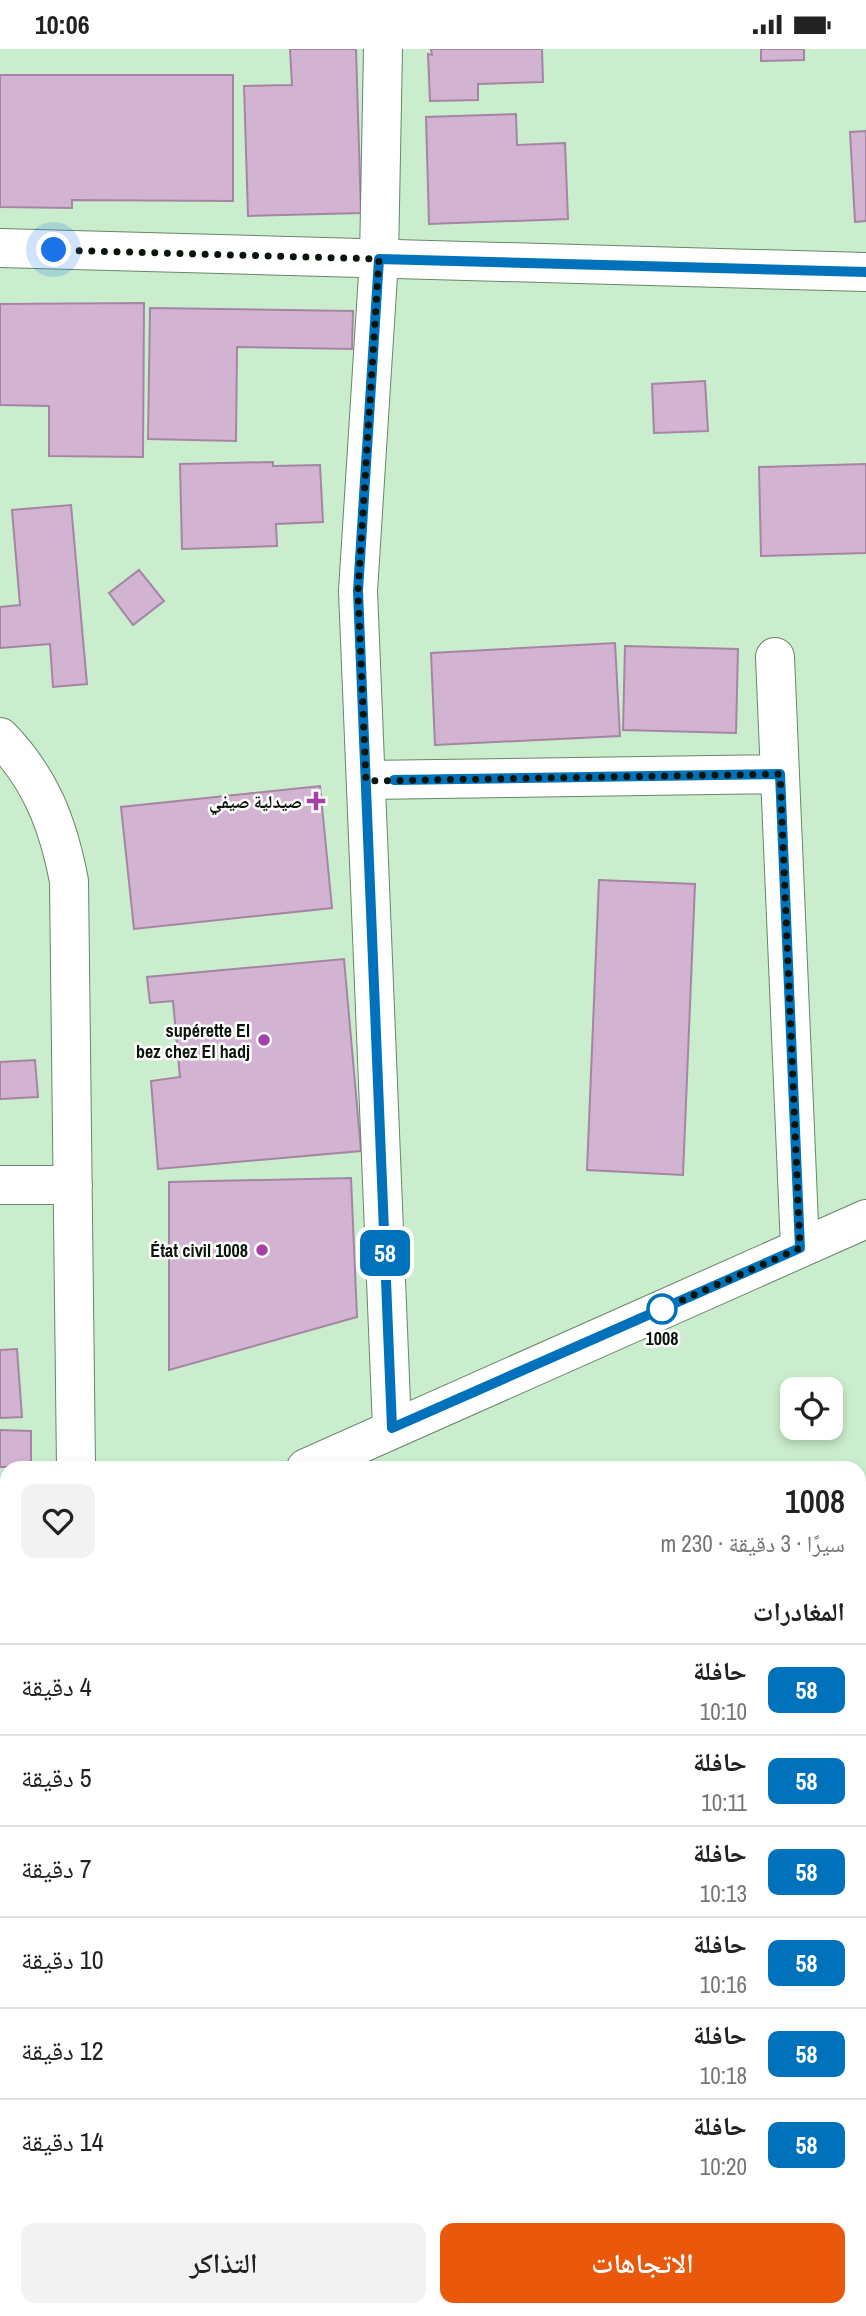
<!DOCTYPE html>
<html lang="ar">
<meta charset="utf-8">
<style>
:root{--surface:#fff;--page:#f2f2f2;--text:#222;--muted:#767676;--line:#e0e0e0;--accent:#ea580c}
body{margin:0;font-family:"Archivo Narrow","Noto Naskh Arabic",sans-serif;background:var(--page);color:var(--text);direction:rtl;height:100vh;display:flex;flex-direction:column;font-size:26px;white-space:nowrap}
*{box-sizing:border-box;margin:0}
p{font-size:23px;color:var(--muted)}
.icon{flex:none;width:38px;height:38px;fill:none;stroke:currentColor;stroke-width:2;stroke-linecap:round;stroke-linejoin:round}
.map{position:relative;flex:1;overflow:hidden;direction:ltr}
.panel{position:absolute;left:0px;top:1412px;width:866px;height:856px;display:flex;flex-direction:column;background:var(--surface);border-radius:21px 21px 0 0;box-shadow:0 4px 10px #0003;direction:rtl}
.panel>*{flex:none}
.badge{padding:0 14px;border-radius:10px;font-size:24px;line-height:46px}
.fabs{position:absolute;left:780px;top:1328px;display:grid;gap:14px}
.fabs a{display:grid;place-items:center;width:63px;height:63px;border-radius:14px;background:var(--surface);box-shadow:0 4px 10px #0003;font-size:35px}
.you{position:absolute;width:35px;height:35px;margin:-18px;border:5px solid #fff;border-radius:50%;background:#1a73e8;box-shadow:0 0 0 10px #1a73e833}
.map>.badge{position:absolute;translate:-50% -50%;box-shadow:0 0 0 4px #fff}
h2{padding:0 21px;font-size:26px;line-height:63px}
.round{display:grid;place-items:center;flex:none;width:74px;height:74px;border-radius:14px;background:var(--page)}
.overview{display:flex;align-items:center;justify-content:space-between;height:119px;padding:0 21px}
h1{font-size:33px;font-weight:600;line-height:52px}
.button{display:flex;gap:14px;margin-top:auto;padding:14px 21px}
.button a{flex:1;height:80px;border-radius:14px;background:var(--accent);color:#fff;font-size:28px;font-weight:600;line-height:80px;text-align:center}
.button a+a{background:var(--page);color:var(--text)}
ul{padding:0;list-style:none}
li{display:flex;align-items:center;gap:21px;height:91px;padding:0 21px;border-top:2px solid var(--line)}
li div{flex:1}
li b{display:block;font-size:26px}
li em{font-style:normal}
li .badge{min-width:77px;font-weight:700;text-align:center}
.status{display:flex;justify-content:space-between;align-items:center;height:49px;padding:0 35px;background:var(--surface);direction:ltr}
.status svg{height:19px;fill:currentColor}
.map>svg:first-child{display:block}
</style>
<div class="status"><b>10:06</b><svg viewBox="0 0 49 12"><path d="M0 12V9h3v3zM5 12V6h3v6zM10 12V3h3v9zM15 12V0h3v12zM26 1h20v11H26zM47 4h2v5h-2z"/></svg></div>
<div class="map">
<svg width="866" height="2267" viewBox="0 0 866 2267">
<rect width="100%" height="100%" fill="#caedcd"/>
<path fill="#d3b3d2" stroke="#a485a3" stroke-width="2" d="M290 0H356L361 164 248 167 244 37 292 36Z
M431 0H542L543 33 478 35V51L430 52 428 5 432 6Z
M761 0H804V11L761 12Z
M0 26H233V152L72 151V159L0 158Z
M516 65 517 96 565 94 568 170 429 175 426 68Z
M866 82V172L855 173 850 83Z
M144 254 143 408 49 407V357L0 356V255Z
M150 259 353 262 352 300 237 298 236 392 148 390Z
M705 332 708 382 654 384 652 335Z
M273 413V417L320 416 323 473 276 475 277 497 182 500 180 415Z
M866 415V504L761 507 759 418Z
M71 456 87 635 53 638 50 595 0 599V558L20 556 12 461Z
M139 521 164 552 133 576 109 544Z
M615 594 620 687 435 696 431 604Z
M625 597 738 600 736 684 623 681Z
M320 737 332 859 134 880 121 758Z
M599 831 695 835 683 1126 587 1121Z
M344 910 361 1102 158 1120 151 1032 180 1028 173 952 150 954 147 928Z
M35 1011 38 1048 0 1050V1013Z
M351 1129 357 1268 169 1321V1133Z
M17 1300 22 1368 0 1369V1301Z
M0 1381 31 1382V1418H0Z
M0 1916 7 1918V2109L0 2107Z
M859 2155H866V2246H859Z"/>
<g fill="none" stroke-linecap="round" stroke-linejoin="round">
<defs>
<path id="street" d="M0 199 866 223
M775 608 800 1199
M0 688C41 730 58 775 69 832L76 1419
M366 731 780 725
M0 1136H73
M859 1963 866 1962"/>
<path id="secondary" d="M383 0 379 210 358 542 392 1379
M306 1419 866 1170
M0 1557 7 1554"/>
</defs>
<use href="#street" stroke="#67876a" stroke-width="40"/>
<use href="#secondary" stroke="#67876a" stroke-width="40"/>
<use href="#street" stroke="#fff" stroke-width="38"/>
<use href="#secondary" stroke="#fff" stroke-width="38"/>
</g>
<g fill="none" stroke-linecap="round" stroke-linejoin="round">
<defs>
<path id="line" d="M394 731 780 725 800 1199 392 1379 358 542 379 210 866 223"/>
</defs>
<use href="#line" stroke="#fff" stroke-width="16"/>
<use href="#line" stroke="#0072bc" stroke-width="10"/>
<path stroke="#09150a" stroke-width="7" stroke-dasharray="0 12.6" d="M54 201 379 210 358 542 366 732 780 725 800 1199 662 1260"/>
</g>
<g fill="#a541a7" stroke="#fff" stroke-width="2.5">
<path d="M312.5 741.5h7v7h7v7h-7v7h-7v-7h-7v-7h7z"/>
<circle cx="264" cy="991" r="7"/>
<circle cx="262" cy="1201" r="7"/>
</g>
<circle fill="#fff" stroke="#0072bc" stroke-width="3.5" cx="662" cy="1260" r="14"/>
<g text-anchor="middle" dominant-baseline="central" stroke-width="5" stroke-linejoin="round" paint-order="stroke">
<g font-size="18" font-weight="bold" fill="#09150a" stroke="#fff" text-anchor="end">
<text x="302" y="752">صيدلية صيفي</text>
<text x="250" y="981">supérette El<tspan x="250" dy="21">bez chez El hadj</tspan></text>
<text x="248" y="1201">État civil 1008</text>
</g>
<g font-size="18" font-weight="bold" fill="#09150a" stroke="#fff">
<text x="662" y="1289">1008</text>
</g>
</g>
</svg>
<div class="fabs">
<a><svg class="icon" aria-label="locate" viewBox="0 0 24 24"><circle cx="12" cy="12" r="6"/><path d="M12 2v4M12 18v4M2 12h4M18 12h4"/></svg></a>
</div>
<div class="you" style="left:54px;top:201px"></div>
<b class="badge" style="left:385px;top:1204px;background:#0072bc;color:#fff">58</b>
<section class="panel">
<div class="overview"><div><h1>1008</h1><p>سيرًا · 3 دقيقة · 230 m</p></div><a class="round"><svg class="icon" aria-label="heart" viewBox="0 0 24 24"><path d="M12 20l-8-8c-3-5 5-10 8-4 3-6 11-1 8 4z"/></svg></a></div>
<h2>المغادرات</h2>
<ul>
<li><span class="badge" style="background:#0072bc;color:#fff">58</span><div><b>حافلة</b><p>10:10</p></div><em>4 دقيقة</em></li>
<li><span class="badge" style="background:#0072bc;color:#fff">58</span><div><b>حافلة</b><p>10:11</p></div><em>5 دقيقة</em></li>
<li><span class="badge" style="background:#0072bc;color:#fff">58</span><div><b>حافلة</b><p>10:13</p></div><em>7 دقيقة</em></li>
<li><span class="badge" style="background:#0072bc;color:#fff">58</span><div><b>حافلة</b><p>10:16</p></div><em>10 دقيقة</em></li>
<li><span class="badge" style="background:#0072bc;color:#fff">58</span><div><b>حافلة</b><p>10:18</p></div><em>12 دقيقة</em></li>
<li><span class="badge" style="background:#0072bc;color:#fff">58</span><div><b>حافلة</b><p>10:20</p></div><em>14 دقيقة</em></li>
</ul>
<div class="button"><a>الاتجاهات</a><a>التذاكر</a></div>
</section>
</div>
